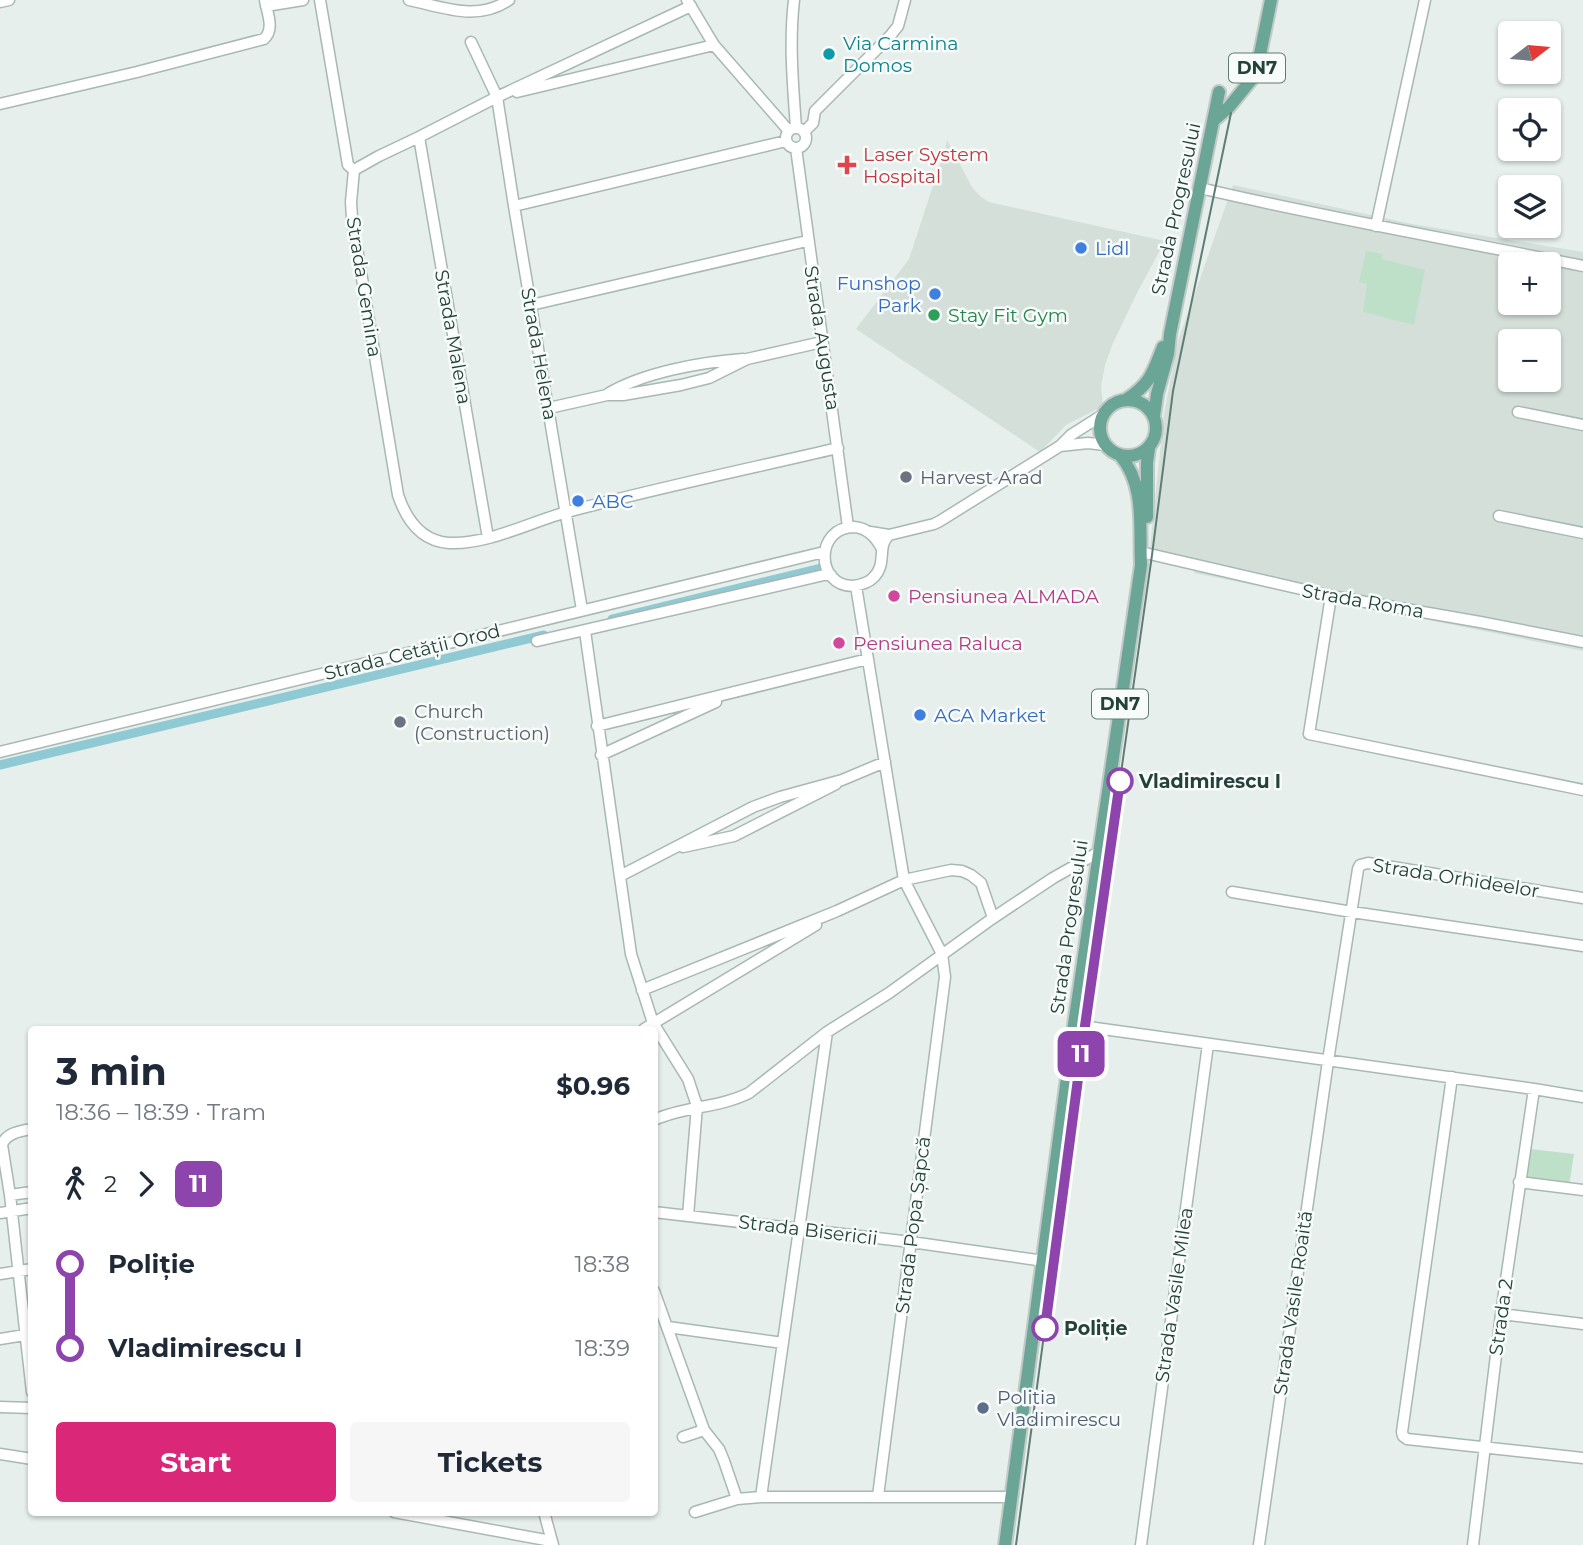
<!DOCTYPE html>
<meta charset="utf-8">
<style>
:root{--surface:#fff;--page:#f6f6f7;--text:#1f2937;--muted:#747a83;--accent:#db2777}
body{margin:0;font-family:Montserrat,sans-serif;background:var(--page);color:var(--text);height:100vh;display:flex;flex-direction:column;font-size:26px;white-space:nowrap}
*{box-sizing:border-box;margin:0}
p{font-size:23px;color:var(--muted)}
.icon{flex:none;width:38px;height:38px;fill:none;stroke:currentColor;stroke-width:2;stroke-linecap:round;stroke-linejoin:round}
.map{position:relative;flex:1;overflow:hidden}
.side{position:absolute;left:28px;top:1026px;width:630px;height:490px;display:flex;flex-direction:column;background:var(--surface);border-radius:7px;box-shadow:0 2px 5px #0004}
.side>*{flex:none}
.badge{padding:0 14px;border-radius:10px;font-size:24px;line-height:46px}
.needle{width:46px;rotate:74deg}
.buttons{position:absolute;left:1498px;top:21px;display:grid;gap:14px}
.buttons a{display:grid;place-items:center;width:63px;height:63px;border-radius:7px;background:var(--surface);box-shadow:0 2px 5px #0004;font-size:35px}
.map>.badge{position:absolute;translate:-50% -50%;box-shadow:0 0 0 4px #fff}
.legs{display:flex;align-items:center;gap:10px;height:77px;padding:0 28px;font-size:23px}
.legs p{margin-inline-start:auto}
.overview{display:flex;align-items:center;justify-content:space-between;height:119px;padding:0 28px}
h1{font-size:38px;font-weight:700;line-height:52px}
.button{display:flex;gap:14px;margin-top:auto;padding:14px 28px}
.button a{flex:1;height:80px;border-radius:7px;background:var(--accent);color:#fff;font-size:28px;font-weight:700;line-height:80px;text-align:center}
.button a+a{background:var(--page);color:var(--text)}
ul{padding:0 28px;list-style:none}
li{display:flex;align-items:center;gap:24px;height:84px;font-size:26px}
li i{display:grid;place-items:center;width:10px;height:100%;margin:0 9px;background:currentColor}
li i::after{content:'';width:18px;height:18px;margin:-9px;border:5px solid;border-radius:50%;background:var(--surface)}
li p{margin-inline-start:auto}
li:first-child i{background:linear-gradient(#0000 50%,currentColor 0)}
li:last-child i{background:linear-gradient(currentColor 50%,#0000 0)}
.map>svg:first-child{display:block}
</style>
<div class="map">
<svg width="1583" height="1545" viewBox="0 0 1583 1545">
<rect width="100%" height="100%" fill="#e6efeb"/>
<path fill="#d4dfda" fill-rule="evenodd" d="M947 140 972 187 981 197 989 202 1165 241 1137 293 1113 343 1105 365 1101 386 1103 406 1066 425 1040 452 856 329 909 259 945 149Z
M1233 185 1412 224 1583 252V651L1194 573 1197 560 1150 548 1164 414 1178 341ZM1510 264H1549V303H1510ZM1510 341H1549V380H1510Z"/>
<path fill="#bfe0c8" d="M1366 251 1383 254 1382 259 1425 270 1414 325 1363 312 1367 284 1359 282Z
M1530 1149 1574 1154 1569 1186 1526 1181Z"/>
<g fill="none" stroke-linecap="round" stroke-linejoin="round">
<path stroke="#8ec9d4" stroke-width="9" d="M612 619 821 568
M0 765 544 635"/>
<defs>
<path id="minor" d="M320 0 348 165 354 170
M409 0C443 7 477 22 509 0
M687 0 714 45 789 131
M794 0C789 43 793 85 796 128
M0 2 9 0
M266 6 303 0
M471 42 497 97 514 206 582 610
M517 92 714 45
M0 104 137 72 264 39C275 29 267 13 265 0
M786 138a10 10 0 1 1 20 0a10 10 0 1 1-20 0Z
M804 132 813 123 815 111 890 36 898 26 905 0
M419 137 488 538
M796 148 848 527
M354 170 351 202 352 218 398 495C406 519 421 541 449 543 487 545 530 522 567 512 657 488 748 469 838 448
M354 170 379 156 419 137 497 97 691 6
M1200 188C1327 218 1455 240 1583 266
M514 206 786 141
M1376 226 1425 0
M531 305 807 241
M609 393C645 372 702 362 743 359
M549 408 607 395H623L681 385 709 378 747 359 822 342
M1518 412 1583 425
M1060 446 1088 443 1105 445
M1499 516 1583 533
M870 532 889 535 934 524 940 521 1060 446 1071 435 1104 414
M882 549C876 537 868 528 854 527 815 527 815 586 853 586 860 585 868 583 873 578 888 564 876 547 889 535
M1145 553 1331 596 1480 622 1583 642
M856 586 904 880 942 954 945 977 878 1496
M1331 596 1309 734 1583 790
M585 631 631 954 653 1023 688 1079 697 1106 688 1216
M537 641 824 575H831
M597 726 868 659
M0 752 824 552
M601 755 716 702
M683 847 734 836 836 784
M620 876 753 807 780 797 842 780 885 762
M1232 892 1352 912 1583 946
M642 990 837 911 904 880 951 870 962 871 971 875 981 883 993 918
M1074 1025 1534 1089 1583 1097
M644 1029 816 925
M1452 1077 1402 1432 1403 1436 1407 1439 1583 1458
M654 1120C685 1106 719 1108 749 1093L827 1032 889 993 993 918 1053 878 1099 852
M32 1129C20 1131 6 1133 2 1145L10 1195 32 1392
M1519 1182 1583 1190
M10 1195 32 1192
M654 1212 911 1242 1044 1261
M0 1213 32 1208
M0 1274 32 1269
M654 1291 704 1430 719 1449 724 1461 737 1499
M1501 1314 1583 1324
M668 1327 783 1343
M0 1339 31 1334
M0 1407 32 1408
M683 1437 704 1430
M0 1454 32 1459
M761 1497 827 1032
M394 1512 551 1541
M544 1512 553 1545
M695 1512 737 1499 761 1497H1012
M1141 1545 1208 1044
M1259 1545 1328 1061 1358 869 1360 865 1368 863 1583 898
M1473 1545 1501 1314 1534 1089"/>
<path id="major" d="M1213 121 1229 107 1256 74 1271 0
M1127 399C1151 383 1153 372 1163 347
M1100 428a28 28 0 1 1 56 0a28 28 0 1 1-56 0Z
M1154 416 1157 394 1168 354 1170 334 1219 92
M1147 517V463L1149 448
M1005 1545 1074 1025 1141 565C1139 527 1146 486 1120 455"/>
</defs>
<use href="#minor" stroke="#a8b8b2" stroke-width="13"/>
<use href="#major" stroke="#c2cac8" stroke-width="16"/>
<use href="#minor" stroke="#fff" stroke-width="10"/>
<use href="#major" stroke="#6aa596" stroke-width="12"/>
<path stroke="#5f7d75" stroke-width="2" d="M1016 1545 1085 1026 1152 555 1173 391 1231 113"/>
</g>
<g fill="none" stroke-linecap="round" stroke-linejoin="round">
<defs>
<path id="line-1" d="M1045 1328 1085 1026 1120 781"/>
</defs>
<use href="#line-1" stroke="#fff" stroke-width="16"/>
<use href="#line-1" stroke="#8e44ad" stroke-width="10"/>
</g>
<circle fill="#0f9aa8" stroke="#f7fbf9" stroke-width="2.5" cx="829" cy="54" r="7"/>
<path fill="#e0444e" stroke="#f7fbf9" stroke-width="2.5" d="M843.5 154.5h7v7h7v7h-7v7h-7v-7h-7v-7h7z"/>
<g fill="#3f7fe0" stroke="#f7fbf9" stroke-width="2.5">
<circle cx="1081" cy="248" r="7"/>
<circle cx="935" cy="294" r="7"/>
<circle cx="578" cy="501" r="7"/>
<circle cx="920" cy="715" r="7"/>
</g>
<circle fill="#2e9e5b" stroke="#f7fbf9" stroke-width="2.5" cx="934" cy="315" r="7"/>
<g fill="#6b7280" stroke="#f7fbf9" stroke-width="2.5">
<circle cx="906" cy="477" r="7"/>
<circle cx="400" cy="722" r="7"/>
</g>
<g fill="#d1479c" stroke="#f7fbf9" stroke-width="2.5">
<circle cx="894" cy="596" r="7"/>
<circle cx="839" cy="643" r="7"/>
</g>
<g fill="#fff" stroke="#8e44ad" stroke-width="3.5">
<circle cx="1120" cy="781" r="12"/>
<circle cx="1045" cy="1328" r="12"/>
</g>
<circle fill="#5c6f8a" stroke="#f7fbf9" stroke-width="2.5" cx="983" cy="1408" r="7"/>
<g text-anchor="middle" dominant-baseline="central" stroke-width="5" stroke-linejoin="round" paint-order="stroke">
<g fill="#f7fbf9" stroke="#637a73" stroke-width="2">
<rect x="1229" y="53.5" width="56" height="29" rx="5"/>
<rect x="1092" y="689.5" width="56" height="29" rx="5"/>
</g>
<g font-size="18" font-weight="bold" fill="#24423a">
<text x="1257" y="68">DN7</text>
<text x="1120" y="704">DN7</text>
</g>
<g font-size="19" fill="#0d838f" stroke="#f7fbf9" text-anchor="start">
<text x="843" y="43">Via Carmina<tspan x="843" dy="22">Domos</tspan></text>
</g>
<g font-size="19" fill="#be3a42" stroke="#f7fbf9" text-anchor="start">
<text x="863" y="154">Laser System<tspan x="863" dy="22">Hospital</tspan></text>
</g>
<g font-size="19" fill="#24423a" stroke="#f7fbf9">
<text transform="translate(1176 209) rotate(-78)">Strada Progresului</text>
<text transform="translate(364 287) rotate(81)">Strada Gemina</text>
<text transform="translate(453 337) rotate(80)">Strada Malena</text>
<text transform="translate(822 338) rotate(81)">Strada Augusta</text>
<text transform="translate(539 354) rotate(80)">Strada Helena</text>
<text transform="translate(1363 601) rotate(10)">Strada Roma</text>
<text transform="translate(412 652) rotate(-14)">Strada Cetății Orod</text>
<text transform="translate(1456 878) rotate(9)">Strada Orhideelor</text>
<text transform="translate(1069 927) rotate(-82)">Strada Progresului</text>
<text transform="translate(913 1225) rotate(-83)">Strada Popa Șapcă</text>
<text transform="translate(808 1230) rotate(7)">Strada Bisericii</text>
<text transform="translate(1174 1295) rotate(-82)">Strada Vasile Milea</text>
<text transform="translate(1293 1303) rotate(-82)">Strada Vasile Roaită</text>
<text transform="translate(1501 1317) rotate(-82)">Strada 2</text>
</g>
<g font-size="19" fill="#366cbe" stroke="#f7fbf9" text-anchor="start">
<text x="1095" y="248">Lidl</text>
<text x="921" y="283" text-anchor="end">Funshop<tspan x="921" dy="22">Park</tspan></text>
<text x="592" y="501">ABC</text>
<text x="934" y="715">ACA Market</text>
</g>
<g font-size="19" fill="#27864d" stroke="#f7fbf9" text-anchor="start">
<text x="948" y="315">Stay Fit Gym</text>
</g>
<g font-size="19" fill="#5b616d" stroke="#f7fbf9" text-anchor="start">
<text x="920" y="477">Harvest Arad</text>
<text x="414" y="711">Church<tspan x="414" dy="22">(Construction)</tspan></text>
</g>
<g font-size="19" fill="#b23c85" stroke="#f7fbf9" text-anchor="start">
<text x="908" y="596">Pensiunea ALMADA</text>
<text x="853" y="643">Pensiunea Raluca</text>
</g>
<g font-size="19" font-weight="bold" fill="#24423a" stroke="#f7fbf9" text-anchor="start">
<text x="1139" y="781">Vladimirescu I</text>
<text x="1064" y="1328">Poliție</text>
</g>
<g font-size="19" fill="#4e5e75" stroke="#f7fbf9" text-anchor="start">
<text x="997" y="1397">Politia<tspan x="997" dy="22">Vladimirescu</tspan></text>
</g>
</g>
</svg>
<div class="buttons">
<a><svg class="needle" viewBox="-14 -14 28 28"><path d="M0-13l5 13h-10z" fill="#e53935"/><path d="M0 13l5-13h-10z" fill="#747a83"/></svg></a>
<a><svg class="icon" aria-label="locate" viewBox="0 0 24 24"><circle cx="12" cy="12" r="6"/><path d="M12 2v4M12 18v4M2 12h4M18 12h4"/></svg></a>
<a><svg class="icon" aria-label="layers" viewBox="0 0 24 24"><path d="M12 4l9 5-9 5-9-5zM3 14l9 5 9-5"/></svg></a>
<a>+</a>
<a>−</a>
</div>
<b class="badge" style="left:1081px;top:1054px;background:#8e44ad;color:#fff">11</b>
<section class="side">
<div class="overview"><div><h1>3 min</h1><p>18:36 – 18:39 · Tram</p></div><b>$0.96</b></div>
<div class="legs"><svg class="icon" aria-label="walk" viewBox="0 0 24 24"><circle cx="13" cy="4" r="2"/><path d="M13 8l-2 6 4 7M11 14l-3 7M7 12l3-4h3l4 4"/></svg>2<svg class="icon" aria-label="forward" viewBox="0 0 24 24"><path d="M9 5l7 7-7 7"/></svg><b class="badge" style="background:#8e44ad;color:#fff">11</b></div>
<ul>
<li><i style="color:#8e44ad"></i><b>Poliție</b><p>18:38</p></li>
<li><i style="color:#8e44ad"></i><b>Vladimirescu I</b><p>18:39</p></li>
</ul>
<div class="button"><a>Start</a><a>Tickets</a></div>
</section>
</div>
